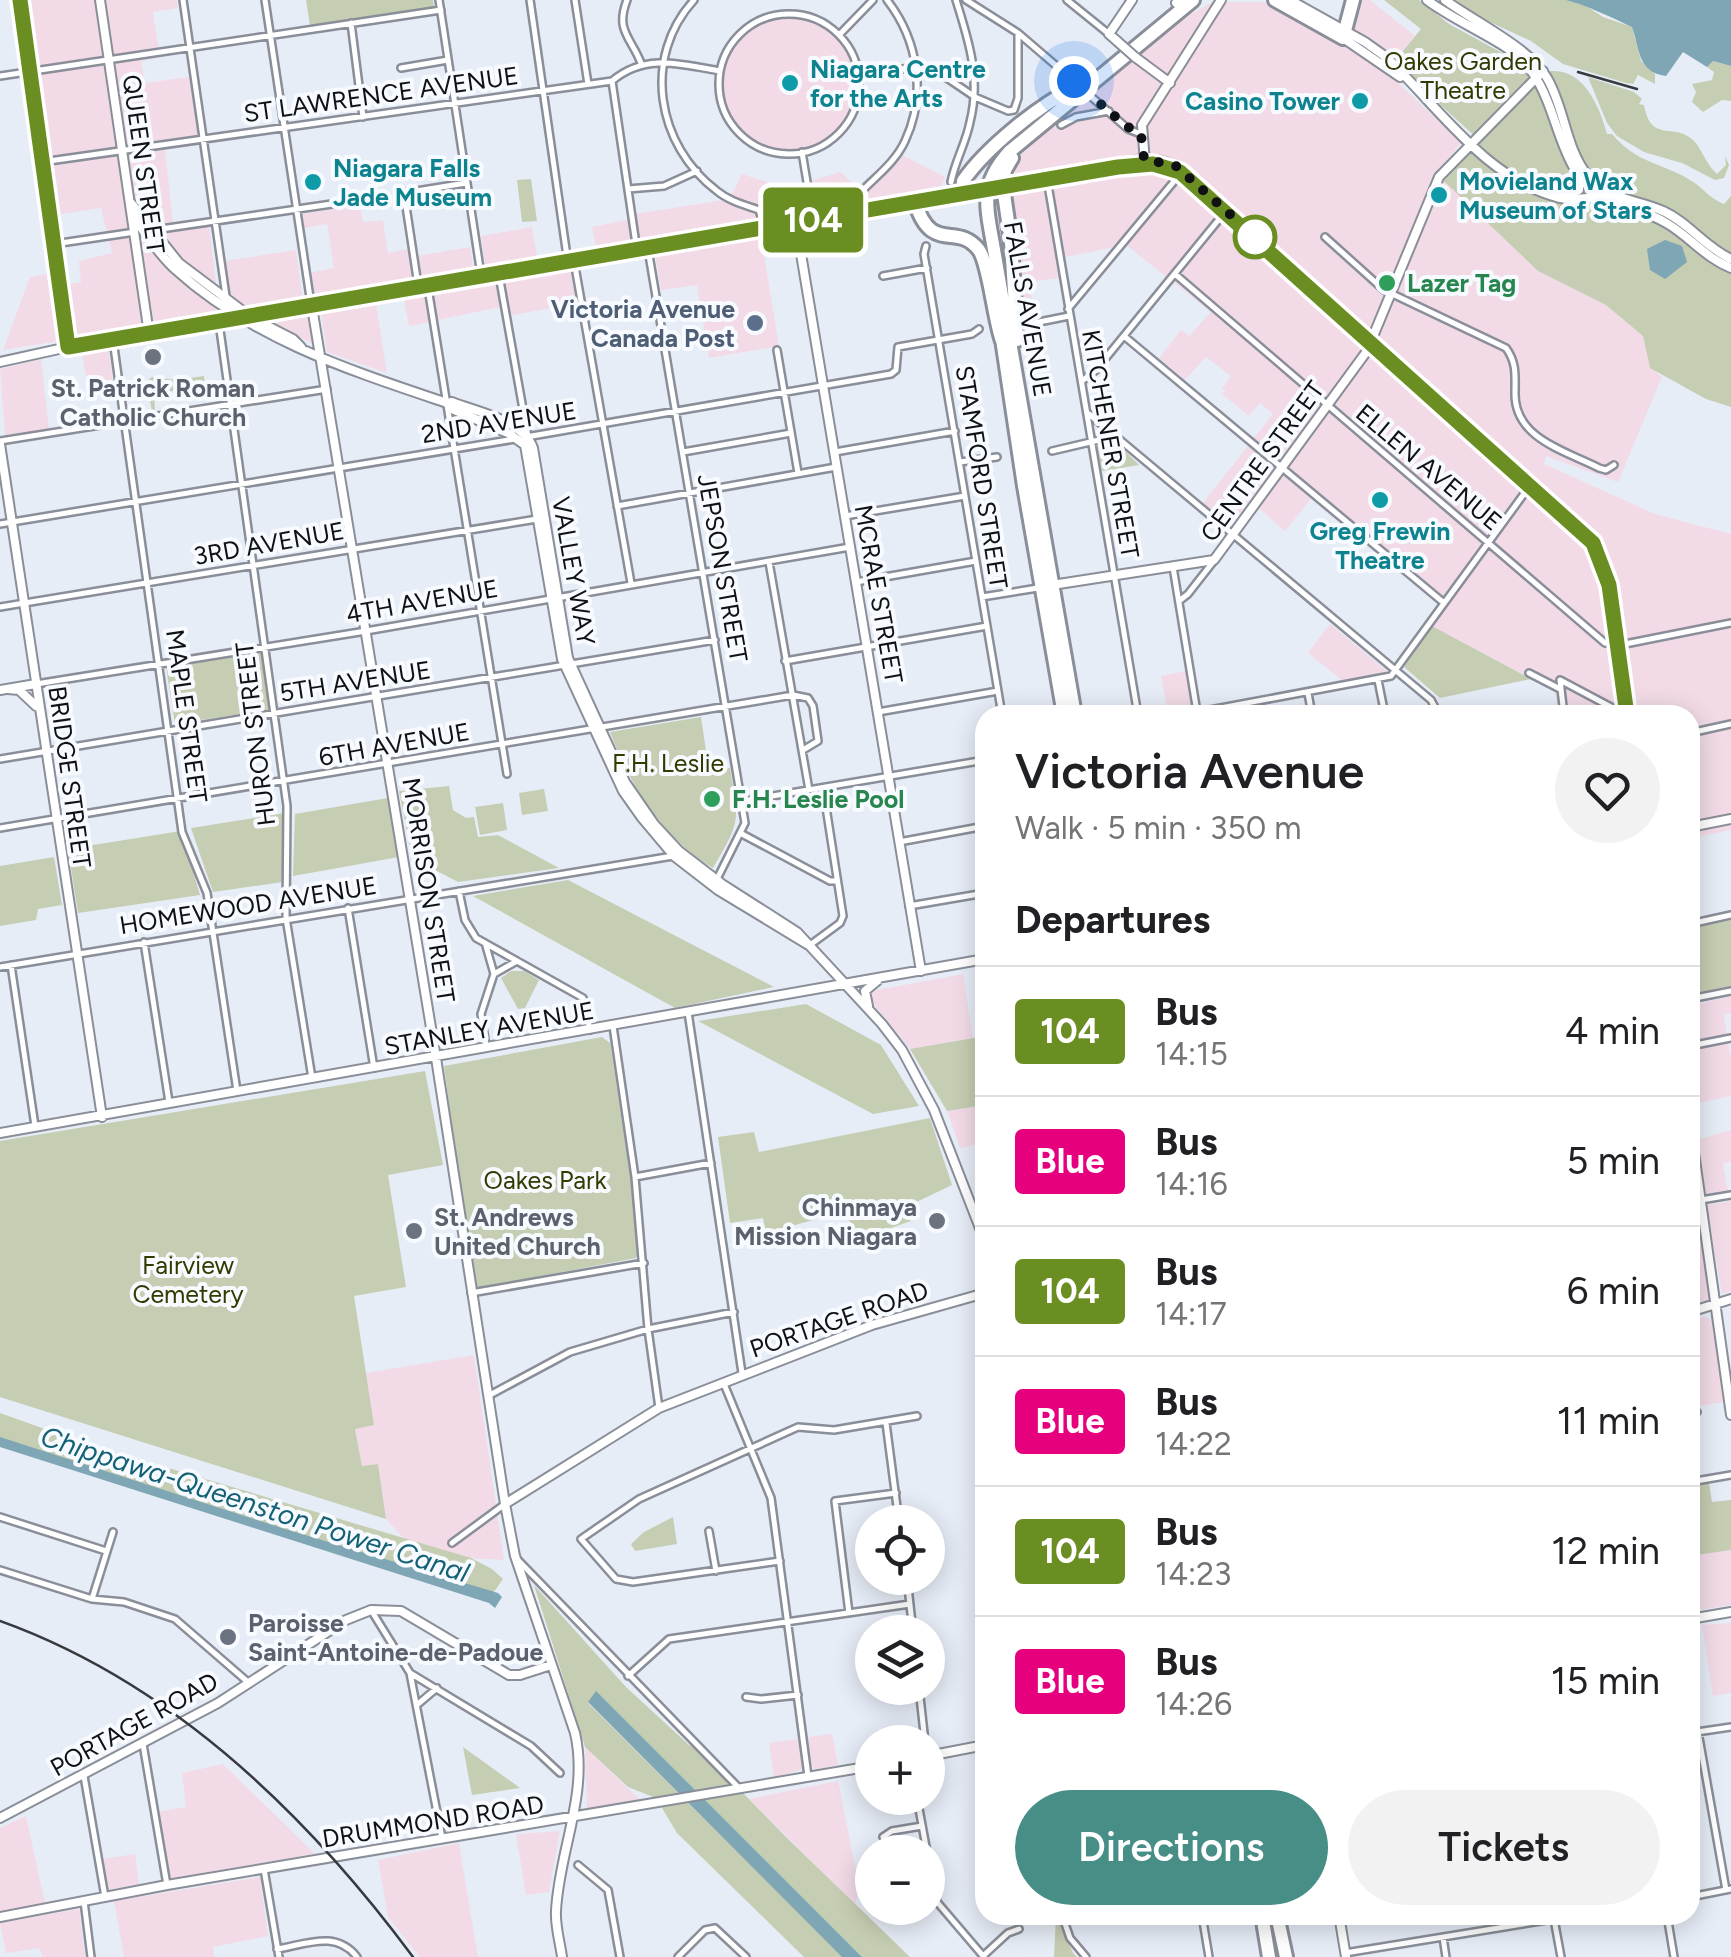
<!DOCTYPE html>
<meta charset="utf-8">
<style>
:root{--surface:#fff;--page:#f2f2f2;--text:#202124;--muted:#757577;--line:#e0e0e0;--accent:#478e87}
body{margin:0;font-family:Figtree,sans-serif;background:var(--page);color:var(--text);height:100vh;display:flex;flex-direction:column;font-size:38px;white-space:nowrap}
*{box-sizing:border-box;margin:0}
p{font-size:32px;color:var(--muted)}
.icon{flex:none;width:55px;height:55px;fill:none;stroke:currentColor;stroke-width:2;stroke-linecap:round;stroke-linejoin:round}
.map{position:relative;flex:1;overflow:hidden}
.side{position:absolute;left:975px;top:705px;width:725px;height:1220px;display:flex;flex-direction:column;background:var(--surface);border-radius:30px;box-shadow:0 5px 25px #0003}
.side>*{flex:none}
.badge{padding:0 20px;border-radius:8px;font-size:35px;line-height:65px}
.controls{position:absolute;left:855px;top:1505px;display:grid;gap:20px}
.controls a{display:grid;place-items:center;width:90px;height:90px;border-radius:50%;background:var(--surface);box-shadow:0 5px 25px #0003;font-size:50px}
.you{position:absolute;width:50px;height:50px;margin:-25px;border:8px solid #fff;border-radius:50%;background:#1a73e8;box-shadow:0 0 0 15px #1a73e833}
.map>.badge{position:absolute;translate:-50% -50%;box-shadow:0 0 0 5px #fff}
h2{padding:0 40px;font-size:38px;line-height:90px}
.round{display:grid;place-items:center;flex:none;width:105px;height:105px;border-radius:52px;background:var(--page)}
.overview{display:flex;align-items:center;justify-content:space-between;height:170px;padding:0 40px}
h1{font-size:48px;font-weight:600;line-height:75px}
.button{display:flex;gap:20px;margin-top:auto;padding:20px 40px}
.button a{flex:1;height:115px;border-radius:60px;background:var(--accent);color:#fff;font-size:40px;font-weight:600;line-height:115px;text-align:center}
.button a+a{background:var(--page);color:var(--text)}
ul{padding:0;list-style:none}
li{display:flex;align-items:center;gap:30px;height:130px;padding:0 40px;border-top:2px solid var(--line)}
li div{flex:1}
li b{display:block;font-size:38px}
li em{font-style:normal}
li .badge{min-width:110px;font-weight:700;text-align:center}
.map>svg:first-child{display:block}
</style>
<div class="map">
<svg width="1731" height="1957" viewBox="0 0 1731 1957">
<rect width="100%" height="100%" fill="#e7edf7"/>
<path fill="#f2dbe7" d="M23 0H177L178 8 153 12 160 57 141 61 145 83 189 77 199 145 165 150 173 223 175 231 209 225 220 315 3 350 30 277 52 273 54 287 81 282 79 261 112 253 101 208 55 215Z
M1360 0H1370L1415 36 1386 71 1461 143 1437 172 1538 271 1606 305 1643 336 1650 367 1662 377 1618 482 1546 456 1544 464 1655 514 1731 534V830L1690 838V715H1559L1555 691 1432 626 1448 602 1316 493 1285 531 1250 501 1230 527 1202 504 1273 414 1260 403 1249 416 1222 394 1225 391 1222 389 1231 376 1206 357 1185 380 1159 358 1181 330 1189 336 1211 312 1126 245 1055 259 1059 278 1029 282 1035 316 1021 318 1008 167 1112 71 1167 27 1213 2H1264L1346 43 1356 25Z
M723 83a67 67 0 1 1 134 0a67 67 0 1 1-134 0Z
M902 155 945 177 938 192 597 252 592 227 636 218 635 214 724 200 733 192 742 174 770 183 801 184 840 172 857 187 867 191 884 177Z
M360 205 363 222 383 220 388 253 414 248 417 256 470 247 474 272 320 298 312 293 309 273 334 268 327 224 304 228 302 214Z
M532 227 538 262 486 271 481 236Z
M761 236 779 346 709 358 697 285 661 290 655 254Z
M296 250 303 302 251 311 230 295 225 261Z
M570 270 577 303 503 317 500 307 409 326 404 299Z
M376 304 387 373 327 352 321 313Z
M309 316 313 344 277 326 276 322Z
M108 348 113 381 87 385 82 353Z
M41 359 49 429 5 435 0 369Z
M1330 624 1388 672 1344 682 1308 653Z
M1186 671 1192 708 1168 714 1161 676Z
M963 974 973 1038 910 1049 867 996 877 990Z
M1731 996V1013L1724 1015 1727 1036 1690 1045V1006Z
M1727 1041 1731 1060V1096L1693 1104 1690 1050Z
M985 1105V1143L960 1148 947 1111Z
M1731 1130V1161L1723 1164 1728 1192 1706 1196 1697 1140Z
M1731 1201V1291L1722 1294 1707 1205Z
M1698 1215 1709 1299 1690 1306V1217Z
M1705 1317 1712 1320 1724 1402 1692 1407 1690 1320Z
M474 1355 504 1560 471 1558 406 1541 386 1519 378 1464 362 1466 355 1428 374 1425 366 1373Z
M1731 1550V1605L1692 1611 1690 1556Z
M1731 1623V1693L1713 1696 1702 1625Z
M832 1734 838 1765 815 1770 812 1765 808 1737Z
M798 1739 802 1769 774 1778 769 1743Z
M585 1747 641 1801 587 1810Z
M223 1764 315 1854 168 1879 156 1812 186 1807 182 1773Z
M838 1781 859 1887 855 1905 749 1799Z
M26 1816 45 1903 0 1912V1828Z
M560 1831 549 1892 526 1895 516 1834Z
M459 1843 478 1957H420L388 1917 378 1860Z
M135 1854 139 1884 107 1890 101 1859Z
M260 1877 268 1936 213 1947 214 1957H124L114 1901Z
M79 1909 85 1957H42L40 1948 6 1953 0 1923Z"/>
<path fill="#c5cdb2" d="M306 0H433L434 7 310 26Z
M1384 0H1419L1449 24 1515 60 1530 78C1574 54 1597 96 1607 134H1612C1637 164 1661 162 1690 180 1704 188 1707 197 1724 204L1731 196V407L1706 399 1650 368 1643 336 1606 305 1538 271 1444 181 1481 142 1394 62 1421 29Z
M1456 0H1565L1581 3 1603 17 1632 27 1641 61 1655 74V84L1638 75 1633 84 1626 83 1563 64 1531 41 1479 17Z
M1713 61 1731 66V101L1722 100 1703 112 1692 102 1696 92 1692 84 1712 80 1714 72 1707 67Z
M1588 77 1634 92 1642 99 1639 104 1644 105C1651 144 1674 122 1693 140 1702 149 1705 163 1717 174L1726 165 1725 156 1729 165 1724 178 1715 180 1682 163 1644 152 1617 136 1607 123Z
M531 179 537 221 522 222 517 180Z
M204 376 205 386 154 394 155 412H152L147 381 152 377 176 380Z
M1116 442 1139 465 1102 471 1097 445Z
M1432 626 1531 679 1440 698 1404 667Z
M263 651 273 709 175 724 166 667Z
M701 717 709 771 730 768C739 823 741 820 713 868 663 838 630 786 610 732Z
M449 786 453 810 466 818 474 817 478 837 498 835 559 868 458 882 412 858 399 791Z
M544 789 548 811 522 815 519 793Z
M388 798 399 857 293 876 295 814Z
M503 803 507 830 480 835 475 807Z
M285 813 283 882 213 892 191 828Z
M181 831 200 895 78 913 68 849Z
M54 857 62 905 38 909 36 920 0 926V866Z
M568 880 774 987 675 1008 473 896Z
M1731 920V986L1690 994V929Z
M511 971H524L539 980 525 1008 518 1009 501 978Z
M806 1004 881 1045 919 1106 873 1114 698 1021Z
M985 1036V1105L947 1111 910 1049Z
M602 1037 610 1043 641 1248 636 1258 473 1289 444 1066Z
M425 1071 443 1165 388 1175 406 1287 354 1296 374 1425 355 1429 362 1466 378 1464 386 1519 0 1397V1141Z
M930 1118 952 1185 906 1207 911 1221 856 1240 846 1211 766 1233 763 1218 730 1223 718 1137 754 1132 759 1152Z
M0 1413 84 1443 471 1558 492 1569 503 1579 491 1596 0 1439Z
M1709 1483 1712 1502 1731 1500V1550L1690 1556V1486Z
M673 1517 677 1544 635 1551 631 1544 644 1532Z
M534 1585 626 1687 689 1745 701 1750 788 1839 910 1957H862L596 1692 588 1703 843 1957H804L677 1833 656 1798 628 1787 585 1747Z
M463 1747 520 1788 472 1795Z
M1056 1915 1073 1953 1077 1957H1054Z"/>
<path fill="#7ea6b4" d="M1565 0H1731V66L1713 61 1707 67 1683 52 1666 76C1637 72 1640 49 1632 27 1615 19 1582 3 1565 0Z
M1665 240 1682 246 1687 262 1665 279 1650 270 1647 249Z
M0 1437 285 1529 498 1593 502 1597 495 1608 489 1603 0 1447Z
M596 1691 862 1957H842L588 1702Z"/>
<g fill="none" stroke-linecap="round" stroke-linejoin="round">
<defs>
<path id="street" d="M20 0 68 347
M183 0 226 296
M265 0 311 304
M439 0 481 275
M530 0 568 263
M575 0 588 84
M627 0C615 31 631 37 641 63
M694 0C642 57 656 145 717 191 729 201 745 205 759 210L765 229
M966 0 1018 33 1074 81
M1067 0 1109 34
M719 84a70 70 0 1 1 140 0a70 70 0 1 1-140 0Z
M351 23 363 117
M840 34 873 0
M401 68 448 60
M859 74 911 68 941 74 975 97 1008 111 1014 110 1018 98V33
M0 76 441 10
M612 81 637 251
M1087 93 1128 129 1141 134
M1061 125 1076 117 1109 111
M802 152 813 218
M42 162 612 81C645 53 681 64 720 71
M1047 179 1138 715
M951 182C955 161 966 143 970 122 981 79 969 41 956 0
M628 189 664 186 697 171
M860 212 859 194C875 177 895 163 905 141 927 94 918 40 887 0
M154 230 366 199
M1325 237 1384 290 1506 348C1517 363 1515 376 1515 394 1515 439 1566 451 1599 468L1606 470 1614 465
M54 244 135 232
M926 246 924 254 1002 715
M648 249 745 823 717 879
M574 261 631 583
M1175 274 1605 643 1625 644 1731 623
M499 275 528 437
M883 276 927 268
M418 285 404 193 466 183
M428 288 507 774
M1068 309 1181 173
M219 323 287 806 286 918 312 1078
M1029 324 1069 316
M1124 336 1444 603
M113 340 182 832 207 893 237 1091
M777 350 798 473
M1082 381 1096 370 1225 212
M1089 414 1431 700 1439 715
M526 437 891 374 896 370 898 347 972 334 979 329
M0 441 327 389
M1052 451 1116 436
M683 452 791 433
M835 452 955 431
M960 462 997 457
M617 506 836 467
M845 516 965 496
M0 524 515 439
M769 562 809 790
M1173 567 1197 712
M856 582 976 561
M982 597 1038 588
M1179 601 1188 594 1213 562
M0 607 537 519
M785 661 987 626
M1529 673 1560 689
M1378 680 1385 715
M36 684 366 631 850 547
M1308 693 1312 715
M878 712 998 691
M1183 715 1391 676 1529 487
M1532 715 1563 709
M1564 715 1560 680 1626 715
M1690 733 1731 724
M0 759 715 640
M743 801 985 760
M0 828 793 695 808 698 813 706 818 741 803 750
M742 834 830 881H837
M899 842 985 826
M459 891 465 920 476 938 583 998 590 1030
M909 906 985 893
M348 908 374 1068
M1690 924 1731 915
M144 942 169 1102
M810 945 840 923 843 916 823 788
M11 965 35 1126
M0 967 673 856
M494 974 517 961
M1690 999 1731 991
M688 1012 742 1373
M613 1026 635 1177 648 1329 659 1408
M486 1046 481 1014 494 974 486 946
M1690 1046 1731 1038
M635 1177 711 1163
M1701 1200 1731 1195
M471 1293 644 1263
M724 1384 771 1498 808 1776
M488 1396 570 1352 648 1329 734 1312
M1690 1413 1697 1412
M886 1423 899 1522
M1690 1482 1731 1475
M0 1517 106 1551
M709 1531 716 1571
M452 1543 505 1504
M517 1559 739 1788
M780 1561 633 1582 616 1579 581 1539 639 1499 798 1427 834 1430 917 1416
M0 1570 92 1599 124 1602 175 1619 249 1683
M907 1578 913 1632
M92 1599 113 1532
M371 1610 410 1673 442 1838
M849 1613 835 1501 896 1493
M410 1673 531 1746 560 1773
M628 1676 669 1639 910 1604
M919 1688 925 1742
M746 1697 761 1699 798 1695
M418 1704 437 1688
M1698 1732 1726 1890
M1690 1733 1731 1727
M143 1744 167 1885
M84 1776 105 1897
M917 1798 927 1852
M883 1837 892 1831 922 1826
M928 1854 937 1902 984 1957
M578 1865 608 1890 620 1957
M264 1869 279 1957
M1690 1897 1731 1889
M84 1901 91 1957
M1062 1915 1070 1938 1086 1957
M1202 1915 1209 1957
M1667 1915 1674 1957
M1554 1919 1561 1957
M1443 1937 1446 1957
M277 1949C307 1944 336 1930 357 1957
M1345 1953 1578 1915
M983 1956 1008 1933 1019 1929
M678 1957 705 1930 715 1928 746 1957"/>
<path id="secondary" d="M100 0 149 334
M1290 0 1365 42 1386 57C1438 106 1486 180 1560 198 1573 202 1585 196 1598 198
M1427 0C1454 21 1505 41 1524 62 1552 93 1554 132 1573 166 1598 212 1632 201 1668 224 1691 238 1706 258 1731 268
M1445 0C1475 22 1530 48 1547 78 1565 108 1565 148 1588 176 1608 200 1636 199 1663 211 1688 222 1705 247 1731 259
M1176 3 1181 0
M1343 38 1400 77
M1117 41 1109 34 1132 0
M1135 57 1170 83
M1145 162 1142 125 1221 0
M1118 167C1136 156 1157 157 1175 166L1593 543 1609 585 1627 715
M1000 188 1145 164 1181 173
M1563 196 1579 190V177
M131 203 179 263 252 318 293 339 301 347
M132 215C145 232 158 254 175 269 252 339 349 370 447 403L452 402C477 412 523 420 533 448L568 658 625 782 654 824 679 851 722 884 797 932 882 1024 902 1050 934 1110 985 1241
M796 224 921 971
M312 307 436 1058 505 1504 515 1556 575 1733C589 1794 559 1850 556 1911 555 1926 560 1942 562 1957
M0 362 68 347 975 192
M447 403 452 409 508 433 525 445 562 659 623 791 642 818 674 856 718 890 807 944
M0 444 102 1117
M1052 585 1214 560 1367 351 1439 177 1543 71
M8 689 19 690 36 706
M0 690 36 684
M1690 827 1731 819
M868 1006 865 991 877 981
M1690 1124 1731 1415
M0 1133 985 959
M1690 1312 1731 1299
M505 1504 659 1408 872 1325 985 1293
M1690 1619 1731 1612
M928 1756 985 1745
M0 1818 218 1703 346 1620 371 1610 401 1611 509 1675H520L551 1665
M1339 1915 1346 1957
M0 1917 167 1885 872 1766"/>
<path id="highway" d="M1275 0 1343 38 1353 0
M1012 158 1005 170 1003 187 1011 242 1017 340
M963 194V181C986 148 1038 106 1074 88
M915 202C932 256 957 221 979 250 989 264 994 319 1002 341
M1002 339 1024 486 1064 715
M1075 715 993 244C986 205 980 184 1009 152L1193 0
M1262 1915 1269 1957
M1277 1915 1286 1957"/>
</defs>
<use href="#street" stroke="#898e98" stroke-width="10"/>
<use href="#secondary" stroke="#898e98" stroke-width="12"/>
<use href="#highway" stroke="#898e98" stroke-width="18"/>
<use href="#street" stroke="#fff" stroke-width="5"/>
<use href="#secondary" stroke="#fff" stroke-width="8"/>
<use href="#highway" stroke="#fff" stroke-width="12"/>
<path stroke="#373a3e" stroke-width="2.5" d="M1578 72 1637 89
M0 1621C170 1682 307 1814 413 1957"/>
<defs>
<path id="street-bridge" d="M1074 81 1087 93"/>
<path id="secondary-bridge" d="M1117 41 1135 57
M975 192 993 189"/>
</defs>
<use href="#street-bridge" stroke="#898e98" stroke-width="10" stroke-linecap="butt"/>
<use href="#secondary-bridge" stroke="#898e98" stroke-width="12" stroke-linecap="butt"/>
<use href="#street-bridge" stroke="#fff" stroke-width="5"/>
<use href="#secondary-bridge" stroke="#fff" stroke-width="8"/>
</g>
<g fill="none" stroke-linecap="round" stroke-linejoin="round">
<defs>
<path id="line" d="M20 0 68 347 1118 167 1153 164 1180 172 1593 543 1609 585 1627 715"/>
</defs>
<use href="#line" stroke="#fff" stroke-width="22"/>
<use href="#line" stroke="#6b8e23" stroke-width="15"/>
<path stroke="#0f1114" stroke-width="10" stroke-dasharray="0 18" d="M1074 81 1126 126 1141 134 1144 159 1176 166 1260 241 1255 237"/>
</g>
<g fill="#0f9aa8" stroke="#f7fafe" stroke-width="4">
<circle cx="790" cy="83" r="10"/>
<circle cx="1360" cy="101" r="10"/>
<circle cx="313" cy="182" r="10"/>
<circle cx="1439" cy="195" r="10"/>
<circle cx="1380" cy="500" r="10"/>
</g>
<circle fill="#fff" stroke="#6b8e23" stroke-width="5" cx="1255" cy="237" r="20"/>
<g fill="#2e9e5b" stroke="#f7fafe" stroke-width="4">
<circle cx="1387" cy="283" r="10"/>
<circle cx="712" cy="799" r="10"/>
</g>
<circle fill="#5c6f8a" stroke="#f7fafe" stroke-width="4" cx="755" cy="323" r="10"/>
<g fill="#6b7280" stroke="#f7fafe" stroke-width="4">
<circle cx="153" cy="357" r="10"/>
<circle cx="937" cy="1221" r="10"/>
<circle cx="414" cy="1231" r="10"/>
<circle cx="228" cy="1637" r="10"/>
</g>
<g text-anchor="middle" dominant-baseline="central" stroke-width="8" stroke-linejoin="round" paint-order="stroke">
<g font-size="25" fill="#313b00" stroke="#f7fafe">
<text x="1463" y="61">Oakes Garden<tspan x="1463" dy="29">Theatre</tspan></text>
<text x="668" y="763">F.H. Leslie</text>
<text x="545" y="1180">Oakes Park</text>
<text x="188" y="1265">Fairview<tspan x="188" dy="29">Cemetery</tspan></text>
</g>
<g font-size="25" font-weight="bold" fill="#0d838f" stroke="#f7fafe" text-anchor="start">
<text x="810" y="69">Niagara Centre<tspan x="810" dy="29">for the Arts</tspan></text>
<text x="1340" y="101" text-anchor="end">Casino Tower</text>
<text x="333" y="168">Niagara Falls<tspan x="333" dy="29">Jade Museum</tspan></text>
<text x="1459" y="181">Movieland Wax<tspan x="1459" dy="29">Museum of Stars</tspan></text>
<text x="1380" y="531" text-anchor="middle">Greg Frewin<tspan x="1380" dy="29">Theatre</tspan></text>
</g>
<g font-size="25" fill="#0f1114" stroke="#f7fafe">
<text transform="translate(381 94) rotate(-8)">ST LAWRENCE AVENUE</text>
<text transform="translate(144 164) rotate(82)">QUEEN STREET</text>
<text transform="translate(1028 309) rotate(80)">FALLS AVENUE</text>
<text transform="translate(499 422) rotate(-9)">2ND AVENUE</text>
<text transform="translate(1111 444) rotate(80)">KITCHENER STREET</text>
<text transform="translate(1262 461) rotate(-54)">CENTRE STREET</text>
<text transform="translate(1429 467) rotate(40)">ELLEN AVENUE</text>
<text transform="translate(982 477) rotate(81)">STAMFORD STREET</text>
<text transform="translate(269 543) rotate(-10)">3RD AVENUE</text>
<text transform="translate(723 568) rotate(80)">JEPSON STREET</text>
<text transform="translate(574 571) rotate(80)">VALLEY WAY</text>
<text transform="translate(879 594) rotate(80)">MCRAE STREET</text>
<text transform="translate(422 601) rotate(-10)">4TH AVENUE</text>
<text transform="translate(355 681) rotate(-9)">5TH AVENUE</text>
<text transform="translate(187 716) rotate(82)">MAPLE STREET</text>
<text transform="translate(255 734) rotate(-97)">HURON STREET</text>
<text transform="translate(394 744) rotate(-10)">6TH AVENUE</text>
<text transform="translate(70 777) rotate(82)">BRIDGE STREET</text>
<text transform="translate(429 890) rotate(81)">MORRISON STREET</text>
<text transform="translate(248 905) rotate(-9)">HOMEWOOD AVENUE</text>
<text transform="translate(489 1028) rotate(-10)">STANLEY AVENUE</text>
<text transform="translate(839 1319) rotate(-19)">PORTAGE ROAD</text>
<text transform="translate(134 1724) rotate(-29)">PORTAGE ROAD</text>
<text transform="translate(433 1821) rotate(-9)">DRUMMOND ROAD</text>
</g>
<g font-size="25" font-weight="bold" fill="#27864d" stroke="#f7fafe" text-anchor="start">
<text x="1407" y="283">Lazer Tag</text>
<text x="732" y="799">F.H. Leslie Pool</text>
</g>
<g font-size="25" font-weight="bold" fill="#4e5e75" stroke="#f7fafe" text-anchor="end">
<text x="735" y="309">Victoria Avenue<tspan x="735" dy="29">Canada Post</tspan></text>
</g>
<g font-size="25" font-weight="bold" fill="#5b616d" stroke="#f7fafe" text-anchor="start">
<text x="153" y="388" text-anchor="middle">St. Patrick Roman<tspan x="153" dy="29">Catholic Church</tspan></text>
<text x="917" y="1207" text-anchor="end">Chinmaya<tspan x="917" dy="29">Mission Niagara</tspan></text>
<text x="434" y="1217">St. Andrews<tspan x="434" dy="29">United Church</tspan></text>
<text x="248" y="1623">Paroisse<tspan x="248" dy="29">Saint-Antoine-de-Padoue</tspan></text>
</g>
<g font-size="28" font-style="italic" fill="#136176" stroke="#f7fafe">
<text transform="translate(255 1504) rotate(18)">Chippawa-Queenston Power Canal</text>
</g>
</g>
</svg>
<div class="controls">
<a><svg class="icon" aria-label="locate" viewBox="0 0 24 24"><circle cx="12" cy="12" r="6"/><path d="M12 2v4M12 18v4M2 12h4M18 12h4"/></svg></a>
<a><svg class="icon" aria-label="layers" viewBox="0 0 24 24"><path d="M12 4l9 5-9 5-9-5zM3 14l9 5 9-5"/></svg></a>
<a>+</a>
<a>−</a>
</div>
<div class="you" style="left:1074px;top:81px"></div>
<b class="badge" style="left:813px;top:220px;background:#6b8e23;color:#fff">104</b>
<section class="side">
<div class="overview"><div><h1>Victoria Avenue</h1><p>Walk · 5 min · 350 m</p></div><a class="round"><svg class="icon" aria-label="heart" viewBox="0 0 24 24"><path d="M12 20l-8-8c-3-5 5-10 8-4 3-6 11-1 8 4z"/></svg></a></div>
<h2>Departures</h2>
<ul>
<li><span class="badge" style="background:#6b8e23;color:#fff">104</span><div><b>Bus</b><p>14:15</p></div><em>4 min</em></li>
<li><span class="badge" style="background:#e6007e;color:#fff">Blue</span><div><b>Bus</b><p>14:16</p></div><em>5 min</em></li>
<li><span class="badge" style="background:#6b8e23;color:#fff">104</span><div><b>Bus</b><p>14:17</p></div><em>6 min</em></li>
<li><span class="badge" style="background:#e6007e;color:#fff">Blue</span><div><b>Bus</b><p>14:22</p></div><em>11 min</em></li>
<li><span class="badge" style="background:#6b8e23;color:#fff">104</span><div><b>Bus</b><p>14:23</p></div><em>12 min</em></li>
<li><span class="badge" style="background:#e6007e;color:#fff">Blue</span><div><b>Bus</b><p>14:26</p></div><em>15 min</em></li>
</ul>
<div class="button"><a>Directions</a><a>Tickets</a></div>
</section>
</div>
